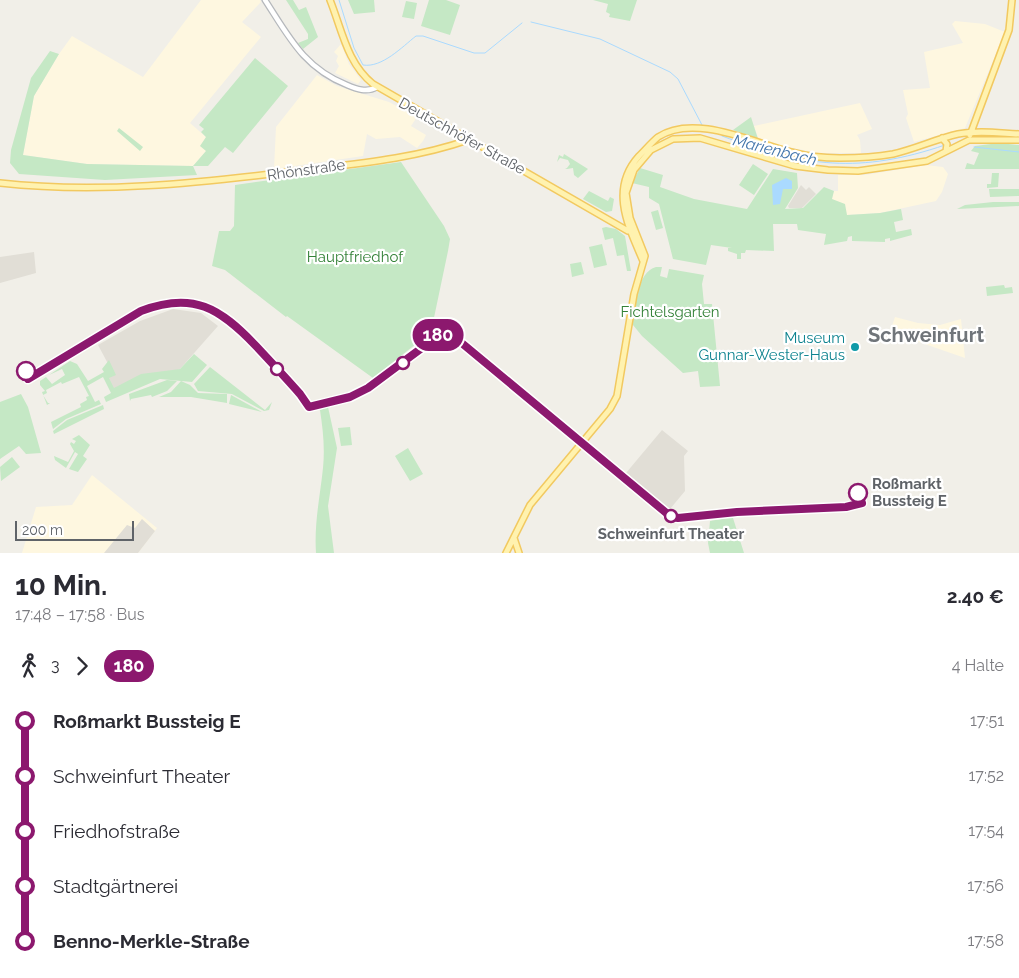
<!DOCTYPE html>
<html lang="de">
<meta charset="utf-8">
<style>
:root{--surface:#fff;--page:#f7f7f7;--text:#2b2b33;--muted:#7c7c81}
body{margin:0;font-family:Raleway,sans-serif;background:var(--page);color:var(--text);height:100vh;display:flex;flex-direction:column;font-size:19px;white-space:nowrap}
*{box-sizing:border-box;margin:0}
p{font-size:16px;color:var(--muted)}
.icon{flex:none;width:28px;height:28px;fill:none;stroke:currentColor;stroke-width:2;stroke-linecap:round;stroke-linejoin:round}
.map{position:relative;height:553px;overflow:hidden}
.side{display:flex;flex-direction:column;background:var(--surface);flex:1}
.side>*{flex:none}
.badge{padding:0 10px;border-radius:16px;font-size:18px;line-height:32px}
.scale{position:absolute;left:15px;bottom:12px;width:119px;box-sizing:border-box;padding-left:5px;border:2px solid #5f6368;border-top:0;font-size:14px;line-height:18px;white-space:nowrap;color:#5f6368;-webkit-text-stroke:4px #fff;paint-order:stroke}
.map>.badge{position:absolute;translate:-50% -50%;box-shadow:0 0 0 2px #fff}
.legs{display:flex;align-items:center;gap:8px;height:55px;padding:0 15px;font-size:16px}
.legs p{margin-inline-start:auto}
.headline{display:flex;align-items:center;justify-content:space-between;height:85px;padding:0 15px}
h1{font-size:28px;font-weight:700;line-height:38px}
ul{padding:0 15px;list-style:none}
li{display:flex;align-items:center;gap:18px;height:55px;font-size:19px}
li i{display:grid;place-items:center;width:8px;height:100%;margin:0 6px;background:currentColor}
li i::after{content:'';width:12px;height:12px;margin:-6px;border:4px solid;border-radius:50%;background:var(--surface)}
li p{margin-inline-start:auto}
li:first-child i{background:linear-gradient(#0000 50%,currentColor 0)}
li:last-child i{background:linear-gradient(currentColor 50%,#0000 0)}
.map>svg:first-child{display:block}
</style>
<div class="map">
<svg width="1019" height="553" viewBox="0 0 1019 553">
<rect width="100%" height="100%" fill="#f1efe8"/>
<path fill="#fef7e0" d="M201 0H260L261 2 242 22 261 37 190 123 206 137V151L193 166 87 164 23 155 34 96 59 54 72 36 143 77Z
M955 21 985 24 1005 32 965 128 914 142 906 118 908 114 903 90 930 88 924 52 963 43 952 24Z
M341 44 349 64 361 80 358 84 335 73 339 66 336 61 338 56 334 52Z
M317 75 337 86 389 102 417 117 411 126 426 135 423 141 417 148 400 137 376 139 367 134 363 156 274 169 276 127Z
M860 103 872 129 857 135 860 140 861 153H819L777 145 759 140 754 126Z
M926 165 943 167 948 174 942 192 936 201 880 213 847 215 831 198 834 191H838V175H865Z
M895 317 918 323 940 325 961 319 965 358 890 332Z
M92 475 157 528 138 553H22L36 507 72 505Z"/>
<path fill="#e1ded6" d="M801 185 806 190 809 187 816 194 802 208H789L788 206Z
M34 252 36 273 0 283V257Z
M173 309 201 313 218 326 180 369 115 393 107 377 113 373 98 345 140 321Z
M662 430 688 451 684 456 685 491 670 509 626 473Z
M142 519 155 531 138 553H104L127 525 135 528Z"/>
<path fill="#c5e8c5" d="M286 0H293L299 10 306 7 318 37 303 49 298 43 308 39V34Z
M348 0H374L375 12 354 14Z
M429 0H446L460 5 450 35 421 26Z
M593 0H637L630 21 609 17 610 14 606 12 608 4Z
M406 1 417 3 414 19 402 17Z
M50 51 59 54 34 96 23 155 87 164 193 166 206 151 200 146 206 137 201 132 204 129 199 125 255 58 288 86 233 153 225 147 208 166H193L197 175 105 180 19 174 10 163 11 150 31 78Z
M751 117 758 139 733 130Z
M119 128 143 147 140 151 117 131Z
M999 143 1019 145V169H965L967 163 974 165 979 153 971 151 975 146Z
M564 154 588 169 578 178 574 175 573 168 567 169 565 168H567L570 164 568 160 560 158 557 162 559 155 563 157Z
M401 162 444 226 450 239 448 251 431 332 373 378 287 316 286 317 225 270 212 266 219 231H230L234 226 235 185Z
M753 164 768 174 754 195 739 185Z
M640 168 663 175 660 187 694 199 747 209 773 169 797 173 798 188 785 209 803 208 824 187 834 191 832 199 845 204 847 215 880 213 901 209 903 220 894 222 896 232 911 229 912 235 890 241V238L885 239V242L852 241V236L848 237 847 241 824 245 826 234 798 230 797 224H773L774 251 746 250 745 253H741V259H737V254L728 251V248H732L711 245 706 265 673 259 659 204 649 198V187L632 183Z
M992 173H999L998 187 987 188V184H991Z
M989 189H1019V196L990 197Z
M589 191 608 201 610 197 614 199 612 211 606 212 583 199Z
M993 202H1019V206L957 209 965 205Z
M658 210 663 228 656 230 651 212Z
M606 227 616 229 625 236 631 271H625H627L624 255 617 256 613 238 605 240 602 228Z
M602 244 607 265 594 268 589 247Z
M581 262 584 274 572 277 570 264Z
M656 267H662L660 276 667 278 669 269 704 275 702 284 704 304H712L720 386 700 387 698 371 683 373 642 336 633 325C633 309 637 272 656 267Z
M1004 285 1005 288 1012 287 1013 293 987 296 986 287Z
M194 354 207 365 192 382 160 379 106 402 104 397 111 393 103 377 87 386 95 402 99 400 101 404 66 419 53 429 51 422 81 407 80 404 87 400 86 397 89 396 79 377 62 384 61 382 46 390 47 393 43 395 48 403H50L47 405 42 392 45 391 40 385V381L46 377 52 384 65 375 62 369 49 375 70 361 77 364 88 381 104 372 102 369 109 360 116 375 109 378 114 388 141 374 180 369Z
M210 367 265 410 272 402 269 410 264 411 232 394 198 391 194 384Z
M167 380 177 381 167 391 152 397 151 395 131 399 130 401 129 394Z
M181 381 190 385 198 393 227 394V403L191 397H159L171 392Z
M21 394 28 407 41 453 26 454 19 446 0 459V402Z
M231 395 262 412 229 404Z
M103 405 104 409 54 434 53 431 67 420Z
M328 407 337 448 328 506 334 553H316C314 523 320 497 323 468 325 448 323 430 320 410Z
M350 427 352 445 341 446 338 428Z
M79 435 90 445 83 456 87 459 78 472 69 469 78 454 75 452 66 468 55 460 54 456 68 462 74 451 70 444 71 442 74 444 76 441 72 439Z
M408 448 423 474 410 481 395 456Z
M12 457 20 467 1 481 0 467Z
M727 518H733L744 553H710L708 543 710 521Z"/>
<path fill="#aadaff" d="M786 178 792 181V189H783L780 204 773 205 772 185Z"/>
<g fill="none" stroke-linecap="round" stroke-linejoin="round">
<path stroke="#aadaff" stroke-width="1" d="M339 0 354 48 363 65C382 68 402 47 416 36H423L474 53H485L522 23
M531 22 600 39 670 72 678 79 702 125
M722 136C805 167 860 174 945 145
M974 147 1019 152"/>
<defs>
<path id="minor" d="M265 0C289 37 304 68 347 85 356 89 367 93 377 87"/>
<path id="major" d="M330 0C342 30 347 63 373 84L628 231
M970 135 1009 30 1012 0
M942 138 947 144 946 151
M0 183C99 194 197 183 296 171 353 164 414 159 468 140
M643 261C628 226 609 189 639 156 645 150 652 142 658 137 694 113 754 143 791 152 806 156 823 158 840 158 857 158 876 157 893 154 915 149 936 139 958 134 978 130 999 133 1019 134
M514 538 519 553
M506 553 530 505 610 409 617 396 634 294 645 256 630 218 626 193 634 170 651 150 673 139 700 138 795 166 828 170 858 171 927 161 969 140H1019"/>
</defs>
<use href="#minor" stroke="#b5b8bc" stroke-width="7"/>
<use href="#major" stroke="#f2c960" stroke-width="8"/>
<use href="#minor" stroke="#fff" stroke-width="4.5"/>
<use href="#major" stroke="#fff2af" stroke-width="5"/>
</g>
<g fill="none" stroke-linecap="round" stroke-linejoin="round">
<defs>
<path id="line-1" d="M26 371 28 379 141 311C193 291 220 308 256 346 271 362 286 378 300 394L309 407 350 397 368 388 446 330 670 516 678 518 737 512 846 507 862 503 858 493"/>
</defs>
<use href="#line-1" stroke="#fff" stroke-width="11"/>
<use href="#line-1" stroke="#8c186e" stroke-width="8"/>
</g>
<circle fill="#0f9aa8" stroke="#fff" stroke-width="2" cx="855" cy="347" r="5"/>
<g fill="#fff" stroke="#8c186e" stroke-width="2.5">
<circle cx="403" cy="363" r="6"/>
<circle cx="277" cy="369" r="6"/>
<circle cx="26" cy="371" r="9"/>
<circle cx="858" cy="493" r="9"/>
<circle cx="671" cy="516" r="6"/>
</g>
<g text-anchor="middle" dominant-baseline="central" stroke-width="4.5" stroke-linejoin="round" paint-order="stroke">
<g font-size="15" fill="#5f6368" stroke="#fff">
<text transform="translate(462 136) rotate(29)">Deutschhöfer Straße</text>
<text transform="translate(306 170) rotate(-8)">Rhönstraße</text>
</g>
<g font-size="15" fill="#348238" stroke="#fff">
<text x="355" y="257">Hauptfriedhof</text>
<text x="670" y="312">Fichtelsgarten</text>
</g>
<g font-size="15" fill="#0d838f" stroke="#fff" text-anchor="end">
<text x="845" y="338">Museum<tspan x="845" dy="17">Gunnar-Wester-Haus</tspan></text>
</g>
<g font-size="15" font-weight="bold" fill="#5f6368" stroke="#fff" text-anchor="start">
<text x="872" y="484">Roßmarkt<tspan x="872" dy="17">Bussteig E</tspan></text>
<text x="671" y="534" text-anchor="middle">Schweinfurt Theater</text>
</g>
<g font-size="16" font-style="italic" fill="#4174aa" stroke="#fff">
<text transform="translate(775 150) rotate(14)">Marienbach</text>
</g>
<g font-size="20" font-weight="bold" fill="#70757a" stroke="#fff">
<text x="926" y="335">Schweinfurt</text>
</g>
</g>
</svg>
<div class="scale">200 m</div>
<b class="badge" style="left:438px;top:335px;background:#8c186e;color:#fff">180</b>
</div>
<section class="side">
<div class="headline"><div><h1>10 Min.</h1><p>17:48 – 17:58 · Bus</p></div><b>2.40 €</b></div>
<div class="legs"><svg class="icon" aria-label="walk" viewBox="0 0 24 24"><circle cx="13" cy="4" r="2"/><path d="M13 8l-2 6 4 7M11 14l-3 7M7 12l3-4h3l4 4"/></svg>3<svg class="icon" aria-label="forward" viewBox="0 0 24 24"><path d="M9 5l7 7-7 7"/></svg><b class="badge" style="background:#8c186e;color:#fff">180</b><p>4 Halte</p></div>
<ul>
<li><i style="color:#8c186e"></i><b>Roßmarkt Bussteig E</b><p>17:51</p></li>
<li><i style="color:#8c186e"></i><span>Schweinfurt Theater</span><p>17:52</p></li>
<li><i style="color:#8c186e"></i><span>Friedhofstraße</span><p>17:54</p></li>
<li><i style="color:#8c186e"></i><span>Stadtgärtnerei</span><p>17:56</p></li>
<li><i style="color:#8c186e"></i><b>Benno-Merkle-Straße</b><p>17:58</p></li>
</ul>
</section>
